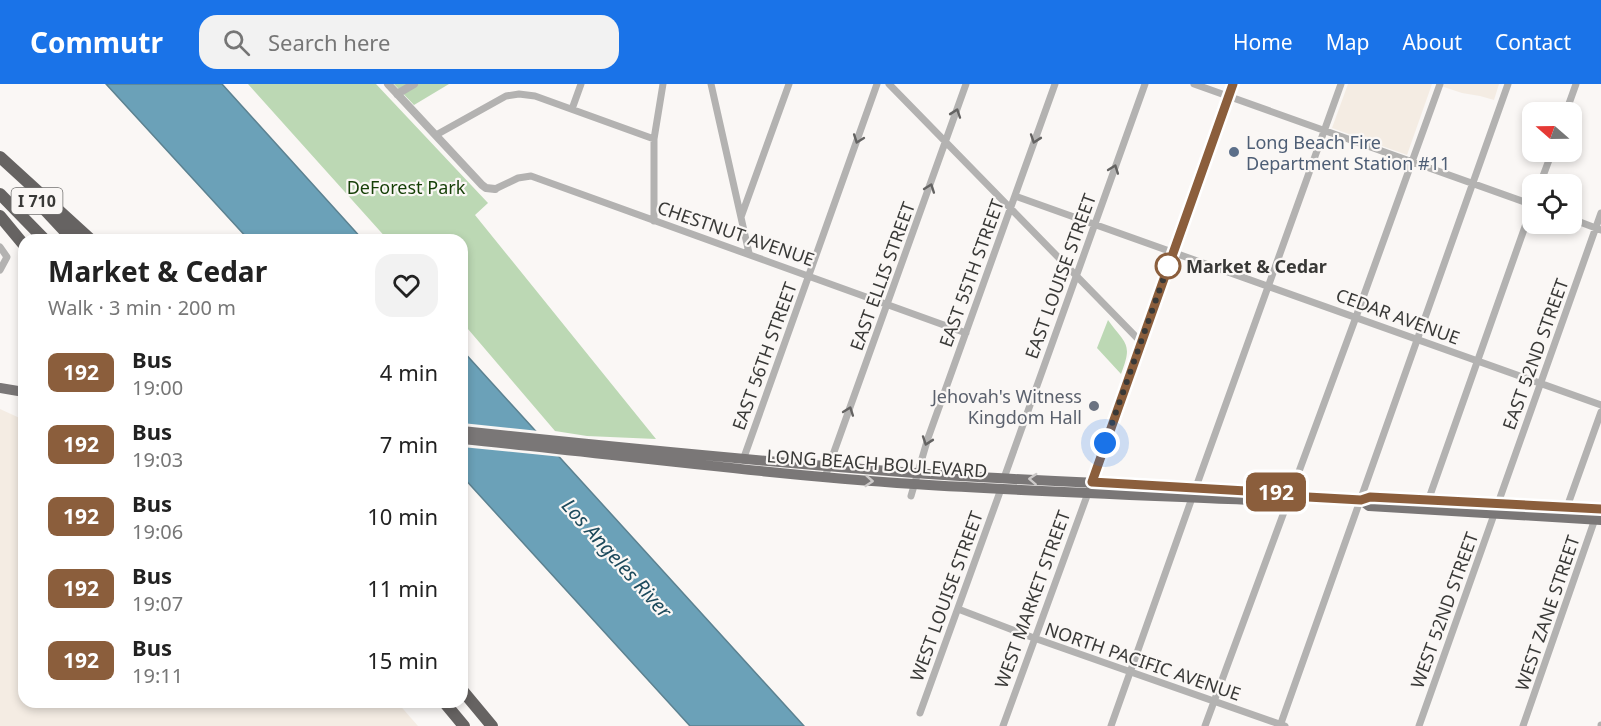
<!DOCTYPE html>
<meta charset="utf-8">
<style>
:root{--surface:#fff;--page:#f2f2f2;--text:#222;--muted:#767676;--accent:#1a73e8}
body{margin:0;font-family:"Noto Sans",sans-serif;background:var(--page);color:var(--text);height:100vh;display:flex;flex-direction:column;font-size:22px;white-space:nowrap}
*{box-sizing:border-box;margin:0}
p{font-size:20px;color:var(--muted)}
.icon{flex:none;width:33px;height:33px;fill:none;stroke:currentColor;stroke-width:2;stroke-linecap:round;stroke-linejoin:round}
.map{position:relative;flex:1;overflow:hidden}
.panel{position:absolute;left:18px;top:150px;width:450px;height:474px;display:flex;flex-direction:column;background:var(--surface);border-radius:18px;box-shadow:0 3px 9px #0003}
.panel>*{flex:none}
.badge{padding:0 12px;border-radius:9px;font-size:21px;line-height:39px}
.needle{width:39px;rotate:290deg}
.fabs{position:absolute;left:1522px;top:18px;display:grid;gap:12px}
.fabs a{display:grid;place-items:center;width:60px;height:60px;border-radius:12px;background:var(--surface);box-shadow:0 3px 9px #0003;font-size:30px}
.you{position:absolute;width:30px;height:30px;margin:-15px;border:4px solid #fff;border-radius:50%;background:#1a73e8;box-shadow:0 0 0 9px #1a73e833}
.map>.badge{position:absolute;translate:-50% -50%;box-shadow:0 0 0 3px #fff}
.round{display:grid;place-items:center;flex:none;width:63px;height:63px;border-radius:18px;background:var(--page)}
.head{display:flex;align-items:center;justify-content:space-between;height:102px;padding:0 30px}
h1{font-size:28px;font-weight:700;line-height:45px}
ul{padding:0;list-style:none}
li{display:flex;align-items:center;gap:18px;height:72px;padding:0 30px}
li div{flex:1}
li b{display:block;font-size:22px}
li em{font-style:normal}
li .badge{min-width:66px;font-weight:700;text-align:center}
header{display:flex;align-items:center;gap:36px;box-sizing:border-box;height:84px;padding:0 30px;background:var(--accent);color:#fff}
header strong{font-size:28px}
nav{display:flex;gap:33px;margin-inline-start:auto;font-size:21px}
.search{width:420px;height:54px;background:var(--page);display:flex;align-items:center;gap:15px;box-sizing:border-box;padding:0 21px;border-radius:18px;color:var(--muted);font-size:22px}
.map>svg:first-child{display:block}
</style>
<header>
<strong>Commutr</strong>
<div class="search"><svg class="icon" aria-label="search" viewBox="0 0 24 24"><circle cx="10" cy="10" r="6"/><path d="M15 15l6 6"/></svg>Search here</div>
<nav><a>Home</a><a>Map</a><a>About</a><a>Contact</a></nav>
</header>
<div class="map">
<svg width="1601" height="642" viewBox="0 0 1601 642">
<rect width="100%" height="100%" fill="#faf7f5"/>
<path fill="#f4ece3" d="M1348 0H1432L1407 71 1332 44Z
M1435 0H1499L1494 16 1480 12 1462 9Z
M0 325 24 336V618H397L418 642H0Z"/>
<path fill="#bcd8b4" d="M248 0H376L488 119 475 131 656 355 587 352 555 347 462 238V156H388Z
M394 0H449L414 21Z
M1108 236C1126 261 1133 259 1121 290L1097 264Z"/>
<path fill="#6ba1b8" stroke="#5c8291" stroke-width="1.5" d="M106 0H222L363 156H249Z
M462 266 804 642H690L462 392Z"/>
<path fill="#faf7f5" d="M462 339 539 347 562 373 462 363Z"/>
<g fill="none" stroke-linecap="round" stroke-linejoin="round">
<path stroke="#b3b2b1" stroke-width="7" d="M711 0 749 169
M889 0 1141 258
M1194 0 1533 121
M572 25 581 0
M1566 28 1576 0
M436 51 506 12 519 10 535 12 654 55
M1540 100 1552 68
M495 105 518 94 531 92 966 249
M1015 112 1601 321
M741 133 789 0
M1572 135 1601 146
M654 137V55L663 0
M0 163 7 173 0 186
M743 376 877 0
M825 393 966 0
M1004 394 1145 0
M1196 403 1341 0
M911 412 928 354 1055 0
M1428 417 1533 120
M1567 423 1601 328
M958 525 1034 554 1285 642
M920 629 1001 405
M1003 642 1088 409
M1111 642 1192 414
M1205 642 1356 233 1440 0
M1280 642 1508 0
M1419 642 1601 129
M1523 642 1596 432
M1601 642V641"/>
<path stroke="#b3b2b1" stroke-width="8" d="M388 0 482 101 486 104 495 105
M397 10 414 0
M1090 404 1233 0"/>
<path stroke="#7a7777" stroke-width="10" d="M0 304 24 308
M462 347C613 363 763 378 915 389 1037 398 1160 400 1282 409L1290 412 1361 416 1370 413 1601 425
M462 355C612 370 763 390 914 400 1036 408 1158 412 1281 417L1290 412
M1361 416 1369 422 1601 436"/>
<path stroke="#666362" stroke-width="12" d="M0 73 91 156
M0 110 45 156
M31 111 73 156
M0 132 24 161
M462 606 492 642
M444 618 464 642"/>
</g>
<defs><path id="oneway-chevron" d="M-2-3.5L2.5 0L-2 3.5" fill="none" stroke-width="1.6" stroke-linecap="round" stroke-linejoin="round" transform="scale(1.5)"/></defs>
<g stroke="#646362">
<use href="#oneway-chevron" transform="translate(956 29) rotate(-71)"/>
<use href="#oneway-chevron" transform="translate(858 55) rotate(110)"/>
<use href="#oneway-chevron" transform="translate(1035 55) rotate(109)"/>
<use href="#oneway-chevron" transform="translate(1114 85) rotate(-70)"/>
<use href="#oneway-chevron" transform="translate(930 104) rotate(-70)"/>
<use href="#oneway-chevron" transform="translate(849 327) rotate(-70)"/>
<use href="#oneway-chevron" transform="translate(927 357) rotate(109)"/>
</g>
<g stroke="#cdcac9">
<use href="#oneway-chevron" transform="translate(1033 395) rotate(-177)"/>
<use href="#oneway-chevron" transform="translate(869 397) rotate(4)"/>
</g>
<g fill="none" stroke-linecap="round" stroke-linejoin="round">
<defs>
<path id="line" d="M1233 0 1092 398 1282 409 1290 412 1361 416 1370 413 1601 425"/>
</defs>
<use href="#line" stroke="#fff" stroke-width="14"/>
<use href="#line" stroke="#8b5e3c" stroke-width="9"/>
<path stroke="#393937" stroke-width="6" stroke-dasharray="0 10.8" d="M1105 359 1168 182"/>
</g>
<circle fill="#5c6f8a" stroke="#faf7f5" stroke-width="2" cx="1234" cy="68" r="6"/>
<circle fill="#fff" stroke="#8b5e3c" stroke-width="3" cx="1168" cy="182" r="12"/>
<circle fill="#6b7280" stroke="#faf7f5" stroke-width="2" cx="1094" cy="322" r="6"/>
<g text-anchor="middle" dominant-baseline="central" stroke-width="4.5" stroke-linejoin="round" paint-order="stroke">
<rect fill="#faf7f5" stroke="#737270" stroke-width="1.5" x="11.5" y="104" width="51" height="26" rx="4.5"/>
<g font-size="16" font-weight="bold" fill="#393937">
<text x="37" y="117">I 710</text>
</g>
<g font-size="18" fill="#4e5e75" stroke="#faf7f5" text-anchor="start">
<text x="1246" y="58">Long Beach Fire<tspan x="1246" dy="21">Department Station #11</tspan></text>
</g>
<g font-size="18" fill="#153f06" stroke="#faf7f5">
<text x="406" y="103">DeForest Park</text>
</g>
<g font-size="18" fill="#393937" stroke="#faf7f5">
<text transform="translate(736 149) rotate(19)">CHESTNUT AVENUE</text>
<text transform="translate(971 189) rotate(-70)">EAST 55TH STREET</text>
<text transform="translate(882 192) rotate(-70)">EAST ELLIS STREET</text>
<text transform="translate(1060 192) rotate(-70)">EAST LOUISE STREET</text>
<text transform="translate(1398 232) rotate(20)">CEDAR AVENUE</text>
<text transform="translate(1535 270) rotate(-70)">EAST 52ND STREET</text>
<text transform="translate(764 272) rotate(-70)">EAST 56TH STREET</text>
<text transform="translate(877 379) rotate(4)">LONG BEACH BOULEVARD</text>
<text transform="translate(946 512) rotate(-70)">WEST LOUISE STREET</text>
<text transform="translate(1032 515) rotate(-70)">WEST MARKET STREET</text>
<text transform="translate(1444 526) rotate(-70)">WEST 52ND STREET</text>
<text transform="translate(1547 529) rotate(-71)">WEST ZANE STREET</text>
<text transform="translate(1143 577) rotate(19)">NORTH PACIFIC AVENUE</text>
</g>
<g font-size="18" font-weight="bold" fill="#393937" stroke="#faf7f5" text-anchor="start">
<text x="1186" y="182">Market &amp; Cedar</text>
</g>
<g font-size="18" fill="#5b616d" stroke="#faf7f5" text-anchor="end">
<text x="1082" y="312">Jehovah's Witness<tspan x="1082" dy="21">Kingdom Hall</tspan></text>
</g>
<g font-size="20" font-style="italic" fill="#1d4a5c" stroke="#faf7f5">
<text transform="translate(617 474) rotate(48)">Los Angeles River</text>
</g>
</g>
</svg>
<div class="fabs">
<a><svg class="needle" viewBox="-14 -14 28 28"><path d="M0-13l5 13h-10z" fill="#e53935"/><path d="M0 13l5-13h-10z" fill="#767676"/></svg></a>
<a><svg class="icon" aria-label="locate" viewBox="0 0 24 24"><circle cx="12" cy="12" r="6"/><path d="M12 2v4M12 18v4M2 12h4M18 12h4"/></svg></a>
</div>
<div class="you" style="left:1105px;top:359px"></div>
<b class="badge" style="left:1276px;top:408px;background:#8b5e3c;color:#fff">192</b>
<section class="panel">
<div class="head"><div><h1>Market &amp; Cedar</h1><p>Walk · 3 min · 200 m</p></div><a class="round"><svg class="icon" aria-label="heart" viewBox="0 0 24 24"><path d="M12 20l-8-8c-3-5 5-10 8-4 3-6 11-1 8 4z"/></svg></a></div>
<ul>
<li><span class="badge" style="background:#8b5e3c;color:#fff">192</span><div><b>Bus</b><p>19:00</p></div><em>4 min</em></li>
<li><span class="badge" style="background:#8b5e3c;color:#fff">192</span><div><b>Bus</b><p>19:03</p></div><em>7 min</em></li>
<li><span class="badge" style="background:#8b5e3c;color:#fff">192</span><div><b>Bus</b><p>19:06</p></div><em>10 min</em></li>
<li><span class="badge" style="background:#8b5e3c;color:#fff">192</span><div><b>Bus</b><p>19:07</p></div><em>11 min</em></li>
<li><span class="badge" style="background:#8b5e3c;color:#fff">192</span><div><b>Bus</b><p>19:11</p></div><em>15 min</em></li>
</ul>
</section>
</div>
